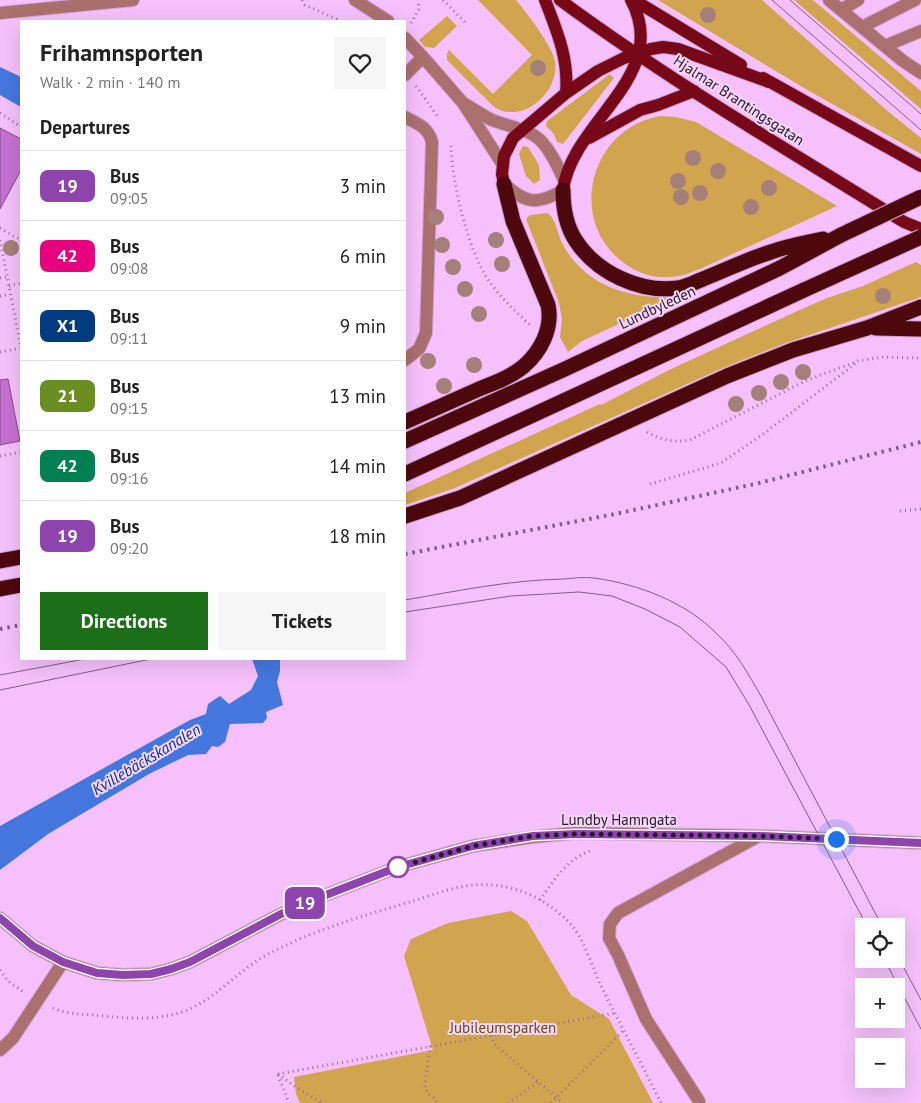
<!DOCTYPE html>
<meta charset="utf-8">
<style>
:root{--surface:#fff;--page:#f6f6f6;--text:#222;--muted:#767676;--line:#e0e0e0;--accent:#1a6f18}
body{margin:0;font-family:"PT Sans",sans-serif;background:var(--page);color:var(--text);height:100vh;display:flex;flex-direction:column;font-size:19px;white-space:nowrap}
*{box-sizing:border-box;margin:0}
p{font-size:16px;color:var(--muted)}
.icon{flex:none;width:28px;height:28px;fill:none;stroke:currentColor;stroke-width:2;stroke-linecap:round;stroke-linejoin:round}
.map{position:relative;flex:1;overflow:hidden}
.sheet{position:absolute;left:20px;top:20px;width:386px;height:640px;display:flex;flex-direction:column;background:var(--surface);border-radius:0px;box-shadow:0 5px 20px #0002}
.sheet>*{flex:none}
.badge{padding:0 10px;border-radius:8px;font-size:18px;line-height:32px}
.fabs{position:absolute;left:855px;top:918px;display:grid;gap:10px}
.fabs a{display:grid;place-items:center;width:50px;height:50px;border-radius:0px;background:var(--surface);box-shadow:0 5px 20px #0002;font-size:25px}
.you{position:absolute;width:25px;height:25px;margin:-12px;border:4px solid #fff;border-radius:50%;background:#1a73e8;box-shadow:0 0 0 8px #1a73e833}
.map>.badge{position:absolute;translate:-50% -50%;box-shadow:0 0 0 2px #fff}
h2{padding:0 20px;font-size:19px;line-height:45px}
.round{display:grid;place-items:center;flex:none;width:52px;height:52px;border-radius:0px;background:var(--page)}
.summary{display:flex;align-items:center;justify-content:space-between;height:85px;padding:0 20px}
h1{font-size:24px;font-weight:800;line-height:38px}
.action{display:flex;gap:10px;margin-top:auto;padding:10px 20px}
.action a{flex:1;height:58px;border-radius:0px;background:var(--accent);color:#fff;font-size:20px;font-weight:800;line-height:58px;text-align:center}
.action a+a{background:var(--page);color:var(--text)}
ul{padding:0;list-style:none}
li{display:flex;align-items:center;gap:15px;height:70px;padding:0 20px;border-top:1px solid var(--line)}
li div{flex:1}
li b{display:block;font-size:19px}
li em{font-style:normal}
li .badge{min-width:55px;font-weight:700;text-align:center}
.map>svg:first-child{display:block}
</style>
<div class="map">
<svg width="921" height="1103" viewBox="0 0 921 1103">
<rect width="100%" height="100%" fill="#f5c0fb"/>
<path fill="#d1a54d" d="M478 0H516C527 13 552 46 555 61 560 90 525 124 496 108 491 105 487 99 482 95 471 84 459 72 447 60V54L449 50 493 94 532 55Z
M658 0H762L890 113 921 138V154L804 88Z
M794 0H813L921 91V109Z
M447 16 457 26 434 48 425 47 419 40Z
M610 74 614 78 563 144 557 142 554 134 546 126 547 121Z
M660 116 676 117 696 122 837 206 700 269C693 271 686 275 679 276 659 280 640 275 624 263 566 221 590 128 660 116Z
M523 146 528 147 539 165 540 180 534 184 526 176 519 154Z
M547 213C556 218 557 233 562 243 584 286 631 300 677 297L582 341 568 352 560 337 562 319 559 303 526 219 530 215Z
M916 262 921 265V297L783 344 725 367 455 488 405 505V493L600 404 601 405 669 370 793 313 827 298 863 286Z
M511 911 527 921 571 995 609 1019 653 1103H300L296 1094 294 1077 433 1050 404 956 411 939 448 923Z"/>
<path fill="#47d" d="M0 67 21 77V107L0 95Z
M252 659H280V671L277 682 283 705 266 712 267 718 263 723 230 724 225 742 218 747 212 746 206 754 188 755 149 774 48 834 0 870V826L190 720 206 714 208 704 220 696 229 704 251 690 258 676Z"/>
<path fill="#c771d3" stroke="#7e4f84" d="M0 128 21 139V170L0 209Z
M8 379 20 441 0 445V380Z"/>
<g fill="none" stroke-linecap="round" stroke-linejoin="round">
<defs>
<path id="minor" d="M355 0 388 21
M829 0 903 61 921 73
M841 10 858 0
M0 13 133 0
M862 27 915 0
M405 38 423 57 463 103 503 165
M885 46 921 31
M405 75 423 57
M465 104C474 109 483 116 492 120 509 127 529 128 542 142 552 153 558 167 564 180
M405 117C418 124 428 127 432 142L426 333 419 349 405 360
M504 184C525 203 537 206 563 190
M0 918 33 946 63 962 97 973 123 975 151 974 171 969 190 962 281 914 313 900 398 867 473 846 533 837 576 833 760 836 921 843
M0 1050 13 1038 63 962
M699 1101 646 1019 618 955 609 938 610 924 618 913 757 837"/>
<path id="major" d="M545 0C557 31 569 59 566 93
M560 0C670 81 788 150 904 222L921 229
M634 0 741 65
M763 78 921 166
M589 138 640 110 658 105 694 91
M504 184 502 174 504 156 513 138 566 93 598 71 624 58 651 49 663 47 678 49 769 82
M563 190C572 121 672 76 631 0"/>
<path id="highway" d="M563 190C563 208 566 226 576 241 597 273 640 293 678 288 687 287 695 282 703 279 726 270 748 259 771 252 787 246 805 243 823 239
M876 328 921 329
M405 422C430 411 454 400 479 389 494 383 511 377 524 366 541 351 553 328 548 305L513 221 504 184
M405 441 565 369 780 268 841 235
M405 474 804 290
M405 516 460 498 727 376 793 350 867 328 921 307
M0 561 21 557
M0 589 21 585"/>
</defs>
<use href="#minor" stroke="#d1a2d6" stroke-width="14"/>
<use href="#major" stroke="#d1a2d6" stroke-width="14"/>
<use href="#highway" stroke="#d1a2d6" stroke-width="17"/>
<path stroke="#98729c" stroke-width="3" stroke-dasharray="1 4" stroke-linecap="butt" d="M302 0 305 5 341 21
M443 0 465 22
M411 23 419 9 418 0
M416 86 438 117
M0 113 21 127
M451 146C452 183 468 251 489 281 501 298 516 312 531 326
M0 228 21 240
M0 240 21 348
M0 278 7 277
M9 286 21 283
M0 296 10 294
M0 352 21 348
M647 432C661 440 675 443 690 440L805 381 858 361 883 357 921 358
M0 456 21 452
M650 484 721 463 766 432 856 363
M900 511 921 509
M540 900C554 880 567 859 590 851
M0 970 8 981 25 993
M53 1008C65 1014 80 1014 94 1015 124 1018 155 1022 185 1011 215 999 236 973 263 957 309 931 360 917 410 902 436 894 464 882 492 885 523 887 554 904 574 928 583 939 594 970 600 984 620 1024 641 1063 661 1103
M492 1035 494 1044 563 1103
M430 1046 425 1087 428 1094 436 1099V1103
M278 1074 615 1013
M278 1074 294 1086 322 1103
M278 1075 289 1103
M508 1103 538 1082
M551 1103 624 1030"/>
<use href="#minor" stroke="#aa706d" stroke-width="12"/>
<use href="#major" stroke="#770817" stroke-width="12"/>
<use href="#highway" stroke="#4d080e" stroke-width="15"/>
<path stroke="#815f85" stroke-width="1" d="M772 0 921 130
M790 0 921 114
M405 600C457 591 510 580 564 579 573 578 584 577 594 578 638 584 686 602 717 634 736 651 748 674 761 696L882 926
M405 612 511 596 579 592 612 596 645 609 680 627 726 667 748 703 867 926
M0 675 85 659
M0 690 151 659
M896 953 921 1000
M884 959 921 1029"/>
<path stroke="#815f85" stroke-width="4" stroke-dasharray="2.5 5" stroke-linecap="butt" d="M405 554 615 514 755 484 921 442
M0 629 21 625"/>
<defs>
<path id="highway-bridge" d="M841 235 921 197
M804 290 921 237"/>
</defs>
<use href="#highway-bridge" stroke="#d1a2d6" stroke-width="17" stroke-linecap="butt"/>
<use href="#highway-bridge" stroke="#4d080e" stroke-width="15"/>
</g>
<g fill="#a5807b">
<circle cx="708" cy="15" r="8"/>
<circle cx="538" cy="68" r="8"/>
<circle cx="693" cy="158" r="8"/>
<circle cx="718" cy="171" r="8"/>
<circle cx="678" cy="181" r="8"/>
<circle cx="769" cy="188" r="8"/>
<circle cx="700" cy="193" r="8"/>
<circle cx="681" cy="197" r="8"/>
<circle cx="751" cy="207" r="8"/>
<circle cx="436" cy="217" r="8"/>
<circle cx="496" cy="240" r="8"/>
<circle cx="442" cy="245" r="8"/>
<circle cx="11" cy="248" r="8"/>
<circle cx="502" cy="264" r="8"/>
<circle cx="453" cy="267" r="8"/>
<circle cx="465" cy="289" r="8"/>
<circle cx="883" cy="296" r="8"/>
<circle cx="479" cy="314" r="8"/>
<circle cx="428" cy="361" r="8"/>
<circle cx="474" cy="365" r="8"/>
<circle cx="803" cy="372" r="8"/>
<circle cx="781" cy="382" r="8"/>
<circle cx="444" cy="386" r="8"/>
<circle cx="759" cy="393" r="8"/>
<circle cx="736" cy="404" r="8"/>
</g>
<g fill="none" stroke-linecap="round" stroke-linejoin="round">
<defs>
<path id="line" d="M0 918 33 946 63 962 97 973 123 975 151 974 171 969 190 962 281 914 313 900 398 867 473 846 533 836 576 834 760 836 921 843"/>
</defs>
<use href="#line" stroke="#fff" stroke-width="11"/>
<use href="#line" stroke="#8e44ad" stroke-width="8"/>
<path stroke="#2b172d" stroke-width="5" stroke-dasharray="0 9" d="M398 867 473 846 533 836 576 834 760 836 836 839"/>
</g>
<circle fill="#fff" stroke="#8e44ad" stroke-width="2.5" cx="398" cy="867" r="10"/>
<g text-anchor="middle" dominant-baseline="central" stroke-width="4" stroke-linejoin="round" paint-order="stroke">
<g font-size="15" fill="#2b172d" stroke="#f6d6fa">
<text transform="translate(739 100) rotate(33)">Hjalmar Brantingsgatan</text>
<text transform="translate(657 307) rotate(-25)">Lundbyleden</text>
<text x="619" y="819">Lundby Hamngata</text>
</g>
<g font-size="15" fill="#644b13" stroke="#f6d6fa">
<text x="503" y="1027">Jubileumsparken</text>
</g>
<g font-size="16" font-style="italic" fill="#08328d" stroke="#f6d6fa">
<text transform="translate(146 759) rotate(-31)">Kvillebäckskanalen</text>
</g>
</g>
</svg>
<div class="fabs">
<a><svg class="icon" aria-label="locate" viewBox="0 0 24 24"><circle cx="12" cy="12" r="6"/><path d="M12 2v4M12 18v4M2 12h4M18 12h4"/></svg></a>
<a>+</a>
<a>−</a>
</div>
<div class="you" style="left:836px;top:839px"></div>
<b class="badge" style="left:305px;top:903px;background:#8e44ad;color:#fff">19</b>
<section class="sheet">
<div class="summary"><div><h1>Frihamnsporten</h1><p>Walk · 2 min · 140 m</p></div><a class="round"><svg class="icon" aria-label="heart" viewBox="0 0 24 24"><path d="M12 20l-8-8c-3-5 5-10 8-4 3-6 11-1 8 4z"/></svg></a></div>
<h2>Departures</h2>
<ul>
<li><span class="badge" style="background:#8e44ad;color:#fff">19</span><div><b>Bus</b><p>09:05</p></div><em>3 min</em></li>
<li><span class="badge" style="background:#e6007e;color:#fff">42</span><div><b>Bus</b><p>09:08</p></div><em>6 min</em></li>
<li><span class="badge" style="background:#003b80;color:#fff">X1</span><div><b>Bus</b><p>09:11</p></div><em>9 min</em></li>
<li><span class="badge" style="background:#6b8e23;color:#fff">21</span><div><b>Bus</b><p>09:15</p></div><em>13 min</em></li>
<li><span class="badge" style="background:#007f52;color:#fff">42</span><div><b>Bus</b><p>09:16</p></div><em>14 min</em></li>
<li><span class="badge" style="background:#8e44ad;color:#fff">19</span><div><b>Bus</b><p>09:20</p></div><em>18 min</em></li>
</ul>
<div class="action"><a>Directions</a><a>Tickets</a></div>
</section>
</div>
